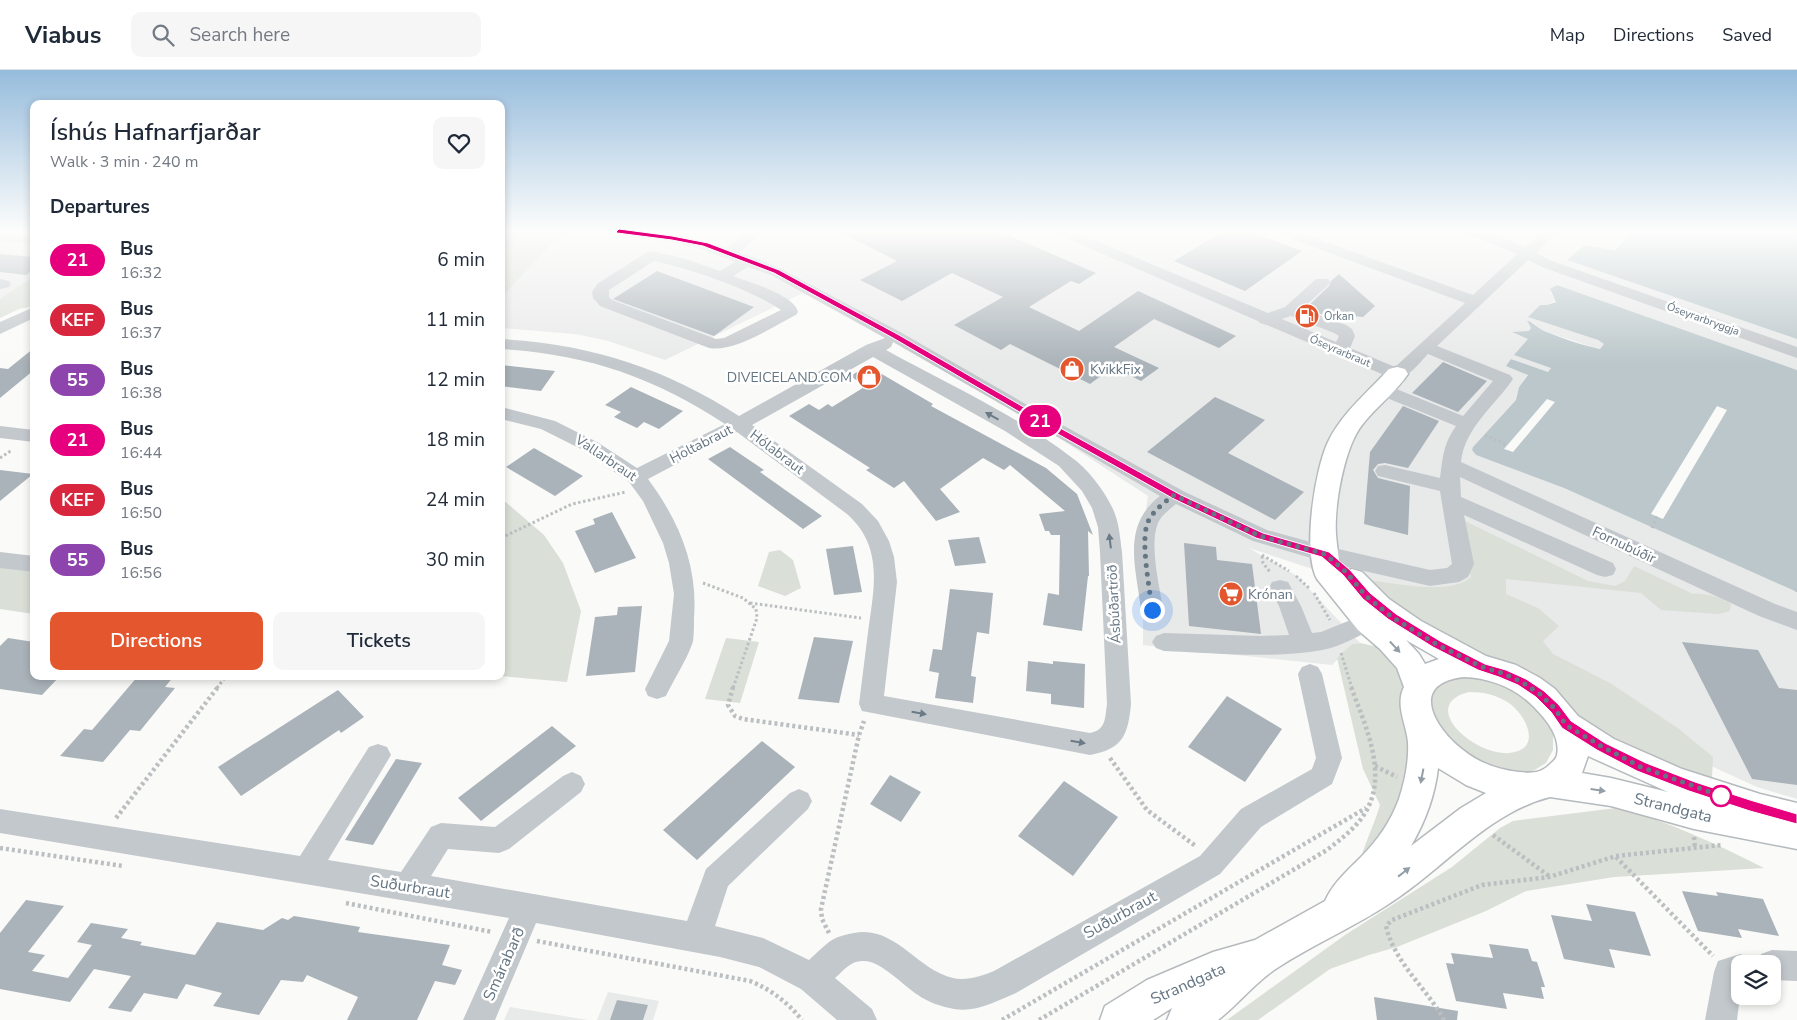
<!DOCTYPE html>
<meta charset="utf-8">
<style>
:root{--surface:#fff;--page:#f6f6f7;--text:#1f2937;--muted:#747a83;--line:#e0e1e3;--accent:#e4572e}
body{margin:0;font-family:"Nunito Sans",sans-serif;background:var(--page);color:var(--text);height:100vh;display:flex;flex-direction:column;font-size:19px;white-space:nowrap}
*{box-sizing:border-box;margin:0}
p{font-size:16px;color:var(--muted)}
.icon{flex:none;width:28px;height:28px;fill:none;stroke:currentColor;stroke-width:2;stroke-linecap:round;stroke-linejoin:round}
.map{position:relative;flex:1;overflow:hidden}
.details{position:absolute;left:30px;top:30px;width:475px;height:580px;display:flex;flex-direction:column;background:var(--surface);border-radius:10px;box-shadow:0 2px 8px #0003}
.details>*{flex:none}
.badge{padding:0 10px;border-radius:16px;font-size:18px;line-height:32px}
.buttons{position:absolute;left:1731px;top:885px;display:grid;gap:10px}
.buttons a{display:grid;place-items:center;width:50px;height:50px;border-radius:10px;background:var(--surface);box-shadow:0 2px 8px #0003;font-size:25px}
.you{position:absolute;width:25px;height:25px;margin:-12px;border:4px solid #fff;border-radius:50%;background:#1a73e8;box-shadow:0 0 0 8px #1a73e833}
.map>.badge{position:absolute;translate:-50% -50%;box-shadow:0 0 0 2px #fff}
h2{padding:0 20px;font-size:19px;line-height:45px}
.round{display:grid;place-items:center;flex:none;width:52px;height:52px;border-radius:10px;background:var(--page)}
.head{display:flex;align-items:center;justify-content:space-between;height:85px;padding:0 20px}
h1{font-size:24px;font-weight:600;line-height:38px}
.primary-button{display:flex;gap:10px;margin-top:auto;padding:10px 20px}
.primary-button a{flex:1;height:58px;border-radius:10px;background:var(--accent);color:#fff;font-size:20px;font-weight:600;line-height:58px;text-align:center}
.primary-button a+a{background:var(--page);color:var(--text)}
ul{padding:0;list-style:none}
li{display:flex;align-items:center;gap:15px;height:60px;padding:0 20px}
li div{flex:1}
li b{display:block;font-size:19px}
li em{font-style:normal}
li .badge{min-width:55px;font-weight:700;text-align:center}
header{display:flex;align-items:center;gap:30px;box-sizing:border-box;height:70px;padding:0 25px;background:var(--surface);border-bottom:1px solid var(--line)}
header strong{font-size:24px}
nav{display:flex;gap:28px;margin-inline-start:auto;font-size:18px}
.search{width:350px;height:45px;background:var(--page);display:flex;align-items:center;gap:12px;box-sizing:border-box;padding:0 18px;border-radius:10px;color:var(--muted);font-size:19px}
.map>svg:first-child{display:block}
</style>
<header>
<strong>Viabus</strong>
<div class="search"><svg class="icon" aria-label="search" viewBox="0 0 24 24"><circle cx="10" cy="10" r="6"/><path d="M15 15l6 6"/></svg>Search here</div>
<nav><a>Map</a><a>Directions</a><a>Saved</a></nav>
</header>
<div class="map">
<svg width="1797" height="950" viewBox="0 0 1797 950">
<rect width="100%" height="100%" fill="#fafaf8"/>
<path fill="#e8e9e9" d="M0 162H34V206L0 229Z
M563 162H1633L1615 180 1584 175 1567 190 1797 269V300L1557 215 1550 222 1556 231 1547 235H1540L1528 247 1598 270 1604 274 1603 277 1601 279 1592 277 1541 260 1533 252 1527 253 1532 258 1529 261 1513 263 1529 269 1551 298 1548 302 1511 289 1507 296 1528 304 1519 317 1516 330 1473 377 1472 380 1476 385 1564 418 1797 522V729L1757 717 1663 674 1382 522 1249 478 1297 506 1360 573 1352 574 1332 595 1143 575V459L1148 426 1013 338 805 222 665 290 605 270 575 264 501 258V228Z
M608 922 659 931 653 950H597Z
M510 937 588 950H504Z"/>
<path fill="#dadfd7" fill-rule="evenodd" d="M510 162H563L501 228V171Z
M34 206V236L19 239 0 248V229Z
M501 428 544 465 563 493 581 541 567 612 501 606Z
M1465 451 1588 511 1615 516 1625 511 1634 496 1693 524C1706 523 1720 527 1731 534L1730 541 1718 544 1661 540 1641 523 1506 509V524L1538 538 1559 556 1543 571 1553 584 1610 613 1679 659 1713 687 1712 708 1671 695 1646 692 1469 582 1415 555 1368 510C1394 513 1451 526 1471 507L1467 499Z
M780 480 793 490 801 518 785 526 758 516 769 482Z
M0 497 34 502V544L0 539Z
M726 568 759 572 740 633 705 629Z
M1360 573 1388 579 1402 607 1403 625 1420 667 1406 720 1385 763 1357 804C1361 780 1373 759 1380 735L1363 699 1337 588 1352 574Z
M1453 604 1493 609 1531 632 1545 647 1553 664V680L1546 693 1533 701 1513 704 1491 701 1434 664 1427 619ZM1469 622C1484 622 1497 625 1509 633 1527 646 1543 680 1509 683 1474 686 1417 635 1469 622Z
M1616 738C1669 751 1716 774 1764 798L1614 807 1526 821 1486 841 1397 877 1369 885 1330 899 1258 950H1227L1345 865 1452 797 1500 758 1513 751Z"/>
<path fill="#bbc7cb" d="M1633 162H1797V269L1567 190 1584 175 1615 180Z
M1557 215 1797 300V522L1564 418 1476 385 1472 380 1473 377 1516 330 1519 317 1528 305 1506 296 1511 289 1548 302 1551 298 1514 285 1528 269 1512 262 1529 261 1531 258 1527 251C1534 252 1537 258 1544 261 1562 268 1581 275 1600 279L1604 274 1598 270 1528 247 1540 235H1547L1556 232 1550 219Z"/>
<path fill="#fafaf8" d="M1547 329 1555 332 1513 382 1504 379Z
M1717 336 1727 340 1663 449 1651 444Z"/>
<path fill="#aab3b9" d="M840 162H1001L1096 203 1079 214 1071 211 1029 237 1079 261 1138 221 1236 266 1219 278 1154 249 1114 277 1159 298 1141 311 1113 297 1090 314 1010 274 1001 280 954 255 1003 227 952 203 902 231 860 210 897 191Z
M1221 162H1251L1302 181 1245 221 1174 191Z
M0 184 34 187V199L26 205 0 202Z
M657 201 754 237 714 266 613 229Z
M1339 204 1375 236 1363 247 1328 244 1326 246 1306 238 1329 216 1331 211Z
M34 278V300L0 328V298L8 299Z
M1443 292 1487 311 1458 342 1412 323Z
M501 295 555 301 541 321 501 316Z
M868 296 933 334 931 336 1046 398 1077 424 1093 465 1088 461 1089 506H1088L1082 561 1043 555 1048 523 1059 525 1060 465H1051L1049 461H1045L1039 444 1065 441 1010 395 1004 400 983 388 940 419 960 442 936 451 904 411 894 418 866 400 870 398 789 346 809 334 819 340 828 334 832 337 866 316 850 306Z
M631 317 683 341 659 359 644 352 637 358 614 347 621 342 605 335Z
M1215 327 1265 350 1228 383 1304 422 1275 450 1147 382Z
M1403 336 1439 351 1408 398 1385 393 1378 394 1373 400 1378 408 1410 416 1408 465 1364 454 1370 382Z
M730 377 764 400 760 402 822 446 803 459 708 389Z
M534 378 583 406 555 426 506 397Z
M0 400 33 404 0 431Z
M612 442 636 488 595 503 575 461 595 454 593 449Z
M979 467 986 493 955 496 948 470Z
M1184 473 1216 477 1217 490 1252 494 1261 564 1189 556Z
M853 476 862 522 834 525 826 479Z
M950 519 993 523 989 564 977 562 971 606 976 607 973 633 935 628 939 603 929 601 933 579 942 580Z
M642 536 635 602 586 606 595 547 617 545 618 537Z
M814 567 853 571 839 633 798 629Z
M8 568 34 572V606H60L42 625 0 619V576Z
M1682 572 1758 580 1779 618 1797 620V715L1752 709Z
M1028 591 1053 594V591L1085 594 1084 638 1051 634V624L1026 621Z
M138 606H174L165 617 175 618 140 661 130 660 103 692 60 686 84 659 92 660Z
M338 620 364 647 341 663 339 660 241 726 218 697Z
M1227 626 1282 659 1245 712 1188 677Z
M552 656 576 676 481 751 458 728Z
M762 671 795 697 697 790 663 760Z
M396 689 422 693 373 775 345 770Z
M890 705 921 722 901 752 870 734Z
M1064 711 1118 747 1073 806 1018 766Z
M1682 821 1718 826 1716 822 1763 829 1779 866 1738 859 1742 868 1698 861Z
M26 830 64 836 28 882 45 885 32 901 68 908 92 875 77 872 91 853 128 859 121 868 142 872 140 875 195 885 217 852 263 860 282 848 288 850 294 846 360 857 358 862 450 875 442 895 462 900 455 915 435 911 417 950H347L358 927 307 905 303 912 281 910 259 945 213 936 222 923 186 914 177 929 144 923 131 942 108 938 131 906 94 899 70 932 0 919V863Z
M1586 834 1635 842 1651 886 1609 879 1615 898 1564 889 1551 845 1592 851Z
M1489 874 1528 879 1532 891 1537 892 1545 917H1541L1544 929 1503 923 1507 939 1456 931 1446 893 1454 894 1451 883 1493 888Z
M1374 927 1458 941 1457 950H1377Z
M617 930 648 935 643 950H610Z"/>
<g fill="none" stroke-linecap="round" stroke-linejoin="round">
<defs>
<path id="major" d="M1397 297 1405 299 1408 304C1395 323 1376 337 1362 355 1344 378 1334 436 1336 465 1337 477 1339 488 1340 500L1342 502 1352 499 1362 502 1389 529 1421 551 1486 586 1516 595 1540 608 1555 619 1578 646 1614 669 1682 699 1760 724 1797 733V779L1694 759 1611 736 1550 727C1491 742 1448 793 1399 827 1360 855 1314 873 1274 900 1254 914 1237 935 1218 950H1167L1172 938 1153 950H1100L1105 936 1147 910 1213 882 1255 870 1325 831C1333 813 1348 800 1361 787 1378 770 1391 751 1399 729 1405 711 1409 691 1408 672 1406 653 1395 635 1404 617L1397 598 1380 579 1358 560 1317 509C1302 481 1315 397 1329 370 1343 342 1369 321 1389 299ZM1406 570 1439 589 1425 594 1419 584ZM1464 607C1489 608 1514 617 1533 636 1545 648 1561 666 1557 685 1556 690 1551 693 1548 696 1539 704 1529 703 1519 702 1499 700 1479 693 1463 680 1434 658 1408 613 1464 607ZM1588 686 1668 722 1611 708 1582 703ZM1438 698 1466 715 1486 723 1461 738 1411 776C1425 752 1435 725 1438 698Z"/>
</defs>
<use href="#major" stroke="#b5babe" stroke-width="3"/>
<path stroke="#bbbfc2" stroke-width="2.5" stroke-dasharray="2 2" stroke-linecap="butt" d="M531 165 539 163 605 167"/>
<path stroke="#bbbfc2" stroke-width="3" stroke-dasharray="2.5 2.5" stroke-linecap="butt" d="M1485 365 1507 375
M0 388 12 380
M1652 458 1657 446
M501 468 572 434 626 422
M1262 485 1289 501
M1262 486 1263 493 1270 502
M1296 506 1310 519
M703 513 743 528 756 539 757 548 733 618
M1797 520V522
M1314 523 1330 550
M750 533 861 548
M1341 583 1352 618
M217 618 226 606"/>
<path stroke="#bbbfc2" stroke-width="4.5" stroke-dasharray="3 3" stroke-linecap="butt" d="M733 617 728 635 735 646 743 649 859 665
M1110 688 1147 740 1197 777
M1375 696 1397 707
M116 748 218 617
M1493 765 1549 806
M1694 767 1695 779
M0 778 123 796
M1616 787 1713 886
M346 833 492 862
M829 863 822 849 821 839 859 665 864 651
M537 871 750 911C772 920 787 932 802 950
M1002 950 1366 738
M1039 950 1327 780C1341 769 1356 758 1365 743 1389 704 1365 655 1351 617
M1444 950C1426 917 1395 894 1386 856L1392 850 1482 815 1549 807 1616 786 1722 775"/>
<path fill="#c3c8cc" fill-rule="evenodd" d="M507 162H522L506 179 501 180V167Z
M613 162C650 157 691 165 726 178L747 162H762L739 183 754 187 781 199 902 263 1057 352 1185 422 1267 460 1325 476 1430 500 1447 498 1452 494 1440 421 1378 406 1375 401 1378 396 1385 395 1440 408C1443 386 1443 375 1456 356L1377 324 1374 320 1377 316 1383 315 1389 316 1463 346 1493 311 1428 284C1418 294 1406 312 1391 308L1267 255 1260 253 1258 251 1059 165 1057 162H1075L1268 243 1285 237 1316 209H1328L1330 212 1328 215 1302 239 1346 255 1352 259 1355 266 1350 278 1395 297 1465 233 1281 165 1279 162H1298L1473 225 1517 184 1470 165 1468 162H1487L1525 177 1542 162H1557L1536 183 1552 191 1797 277V288L1542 197 1528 190 1437 276 1510 305 1513 309C1494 337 1465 357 1461 392L1775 534 1797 542V560L1759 546 1460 407 1461 427 1613 493 1616 499 1613 505 1605 507 1597 505 1464 445 1474 494 1468 507 1459 512 1430 516 1325 492 1253 471 1176 434C1170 439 1163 444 1159 451 1148 472 1160 517 1163 540L1160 546 1152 549 1144 546 1141 540C1136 497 1121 456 1160 426L893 272 891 277 886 280C946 313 1016 345 1071 387 1088 399 1103 419 1112 437 1119 451 1120 467 1122 482L1131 634C1128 665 1123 679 1090 685L862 641 859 634C862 610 865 586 868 562 874 518 884 477 847 444L737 362 648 409C679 451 698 495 694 548 694 555 694 564 693 571 689 586 673 611 666 626L657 629 648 626 645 619 669 571 674 524 669 493 663 473 643 431 629 412 583 380 541 359 501 349V337L555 351 597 372 637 398 725 354C654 307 586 284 501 279V269C590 274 665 298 739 346L866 275 885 268 771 205 748 197 733 206C749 212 795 225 798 242L796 245C774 256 733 283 709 278L600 236 593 228 592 222 597 214 646 183 651 181 683 188 720 201 735 192 701 179 672 172 620 166 615 165ZM654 191C689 198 752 220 781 240L724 268 716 269 612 230 609 227V220ZM1291 246 1334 263 1339 266 1336 272 1282 249ZM873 287 1005 361 1059 396 1082 421 1092 438 1098 457 1100 482 1107 634C1105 648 1106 660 1090 663L884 626 897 512 894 487 889 471 878 451 862 434 752 355Z
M0 163 34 165V173L0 171Z
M0 209 9 211 11 214 9 217 0 219Z
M34 237V248L0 264V252Z
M0 356 34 360V372L0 368Z
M0 482 34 486V502L0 498Z
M1280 510 1288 512 1301 536 1312 563 1321 562 1368 543 1376 546 1379 552 1376 558C1359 565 1341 577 1322 580 1275 589 1212 583 1164 581L1156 578 1152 572 1156 566 1164 563 1261 566 1289 565 1279 536 1269 518 1272 512Z
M1310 594 1318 597 1322 604 1342 688 1332 714 1261 757 1220 804 1016 923C997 931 975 943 954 939 943 937 927 932 918 925 904 916 881 891 864 891 851 890 844 900 835 908L872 939 877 950H837L801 919 759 897 720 887 536 853 495 950H463L509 848 0 763V739L300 786 369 677 378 674 387 677 391 685 328 790 401 802 431 757 441 753 495 757 563 706 572 702 581 706 585 714 581 722 509 779 499 783 448 779 431 806 687 851 706 799 790 723 799 719 808 723 812 731 808 739 728 816 715 856 763 868 809 890C816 884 824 875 832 870 839 866 847 864 854 863 895 855 917 900 953 908 966 911 982 906 994 901L1200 786 1241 739 1312 699 1316 688 1298 604 1302 597Z
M1772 880 1797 881V911L1772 910V894H1757L1761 884Z
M1740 884 1751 888 1753 894H1740V926L1737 950H1705L1714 902 1718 891Z"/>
<use href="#major" fill="#fff" fill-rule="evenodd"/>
</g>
<defs><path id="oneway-solid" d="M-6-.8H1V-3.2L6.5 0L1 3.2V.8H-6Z" transform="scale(1.25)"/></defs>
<g fill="#6a7a87">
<use href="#oneway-solid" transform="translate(992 346) rotate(-151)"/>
<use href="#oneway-solid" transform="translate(1110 471) rotate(-97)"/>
<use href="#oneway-solid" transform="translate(919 643) rotate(10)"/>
<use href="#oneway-solid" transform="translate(1078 672) rotate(10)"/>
</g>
<g fill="#939fa8">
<use href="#oneway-solid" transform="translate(1395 577) rotate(47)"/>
<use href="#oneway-solid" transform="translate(1422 706) rotate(101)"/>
<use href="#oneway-solid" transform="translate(1598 720) rotate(8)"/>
<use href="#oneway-solid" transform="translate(1404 802) rotate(-38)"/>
</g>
<linearGradient id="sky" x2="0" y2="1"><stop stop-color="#96bcdc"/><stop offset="0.55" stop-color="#fdfdfc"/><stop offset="1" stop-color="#fdfdfc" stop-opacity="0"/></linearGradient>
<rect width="1797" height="294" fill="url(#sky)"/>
<path fill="#e6007e" stroke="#fff" d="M619 159 672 166 708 173 779 200 899 265 1053 354 1181 425 1263 463 1329 482 1350 500 1370 523 1396 544 1440 571 1485 594 1506 600 1526 609 1544 621 1559 635 1571 651 1605 673 1646 693 1695 712 1750 730 1797 744V754L1750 741 1689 721 1637 701 1597 680 1562 658 1551 642 1536 627 1518 615 1499 607 1478 600 1433 577 1388 549 1363 529 1343 505 1322 487 1256 468 1174 429 1047 358 893 268 774 203 703 176 672 170 617 163 616 162Z"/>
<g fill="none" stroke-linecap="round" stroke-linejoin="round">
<path stroke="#657683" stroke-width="5" stroke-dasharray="0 9" d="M1152 540C1150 519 1139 466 1149 450 1155 439 1165 432 1174 425L1260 466 1325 484 1346 502 1366 526 1392 547 1436 574 1482 597 1502 603 1522 612 1540 624 1555 639 1566 655 1601 676 1641 697 1724 727 1721 726"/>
</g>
<defs>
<symbol id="fuel-disc" viewBox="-11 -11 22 22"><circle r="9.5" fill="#e4572e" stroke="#fff"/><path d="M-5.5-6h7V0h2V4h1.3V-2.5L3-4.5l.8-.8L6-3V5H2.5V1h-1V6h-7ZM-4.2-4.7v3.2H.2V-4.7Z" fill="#fff"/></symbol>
<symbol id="shop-disc" viewBox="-11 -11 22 22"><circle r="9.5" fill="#e4572e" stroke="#fff"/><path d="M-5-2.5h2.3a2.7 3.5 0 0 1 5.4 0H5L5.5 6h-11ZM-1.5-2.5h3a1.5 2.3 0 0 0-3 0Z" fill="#fff"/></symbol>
<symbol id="supermarket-disc" viewBox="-11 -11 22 22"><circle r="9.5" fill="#e4572e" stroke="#fff"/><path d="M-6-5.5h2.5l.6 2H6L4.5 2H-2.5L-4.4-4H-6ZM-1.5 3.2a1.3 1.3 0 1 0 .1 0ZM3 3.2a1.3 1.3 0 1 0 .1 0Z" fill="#fff"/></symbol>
</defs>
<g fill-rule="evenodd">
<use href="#fuel-disc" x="1293" y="232" width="28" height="28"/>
<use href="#shop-disc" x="1058" y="285" width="28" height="28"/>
<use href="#shop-disc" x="855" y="293" width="28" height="28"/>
<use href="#supermarket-disc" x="1217" y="510" width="28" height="28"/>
</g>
<circle fill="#fff" stroke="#e6007e" stroke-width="2.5" cx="1721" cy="726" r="10"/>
<g text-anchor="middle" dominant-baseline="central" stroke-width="5" stroke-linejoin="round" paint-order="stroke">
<g font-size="11" fill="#657683" stroke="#fff" text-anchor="start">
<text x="1324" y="246">Orkan</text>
</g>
<g font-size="11" fill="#657683" stroke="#fff">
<text transform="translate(1703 249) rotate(20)">Óseyrarbryggja</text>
<text transform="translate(1340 281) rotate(23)">Óseyrarbraut</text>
</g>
<g font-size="14" fill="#657683" stroke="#fff" text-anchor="start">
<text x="1090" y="299">KvikkFix</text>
<text x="852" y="307" text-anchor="end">DIVEICELAND.COM</text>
<text x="1248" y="524">Krónan</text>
</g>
<g font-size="14" fill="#657683" stroke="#fff">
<text transform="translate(701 374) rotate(-27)">Holtabraut</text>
<text transform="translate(777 382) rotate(37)">Hólabraut</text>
<text transform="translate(606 388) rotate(34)">Vallarbraut</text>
<text transform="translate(1624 475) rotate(25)">Fornubúðir</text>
<text transform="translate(1114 534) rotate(-93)">Ásbúðartröð</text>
</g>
<g font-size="16" fill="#657683" stroke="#fff">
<text transform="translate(1673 738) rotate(14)">Strandgata</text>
<text transform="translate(410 817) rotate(9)">Suðurbraut</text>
<text transform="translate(1120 845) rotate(-29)">Suðurbraut</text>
<text transform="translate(504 894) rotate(-66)">Smárabarð</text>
<text transform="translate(1188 914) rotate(-24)">Strandgata</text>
</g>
</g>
</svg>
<div class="buttons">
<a><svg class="icon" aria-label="layers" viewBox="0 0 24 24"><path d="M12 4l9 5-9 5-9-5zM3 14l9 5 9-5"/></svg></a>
</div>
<div class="you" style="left:1152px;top:540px"></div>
<b class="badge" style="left:1040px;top:351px;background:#e6007e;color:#fff">21</b>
<section class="details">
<div class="head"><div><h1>Íshús Hafnarfjarðar</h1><p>Walk · 3 min · 240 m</p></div><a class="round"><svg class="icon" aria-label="heart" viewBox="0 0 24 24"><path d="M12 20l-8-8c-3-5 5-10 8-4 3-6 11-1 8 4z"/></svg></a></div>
<h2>Departures</h2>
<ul>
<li><span class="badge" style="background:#e6007e;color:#fff">21</span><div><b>Bus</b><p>16:32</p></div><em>6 min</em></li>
<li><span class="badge" style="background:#d7263d;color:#fff">KEF</span><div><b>Bus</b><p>16:37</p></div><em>11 min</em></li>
<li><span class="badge" style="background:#8e44ad;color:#fff">55</span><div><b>Bus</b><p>16:38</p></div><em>12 min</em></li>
<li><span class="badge" style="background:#e6007e;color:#fff">21</span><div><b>Bus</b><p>16:44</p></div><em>18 min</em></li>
<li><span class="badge" style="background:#d7263d;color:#fff">KEF</span><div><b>Bus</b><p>16:50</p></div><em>24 min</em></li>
<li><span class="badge" style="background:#8e44ad;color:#fff">55</span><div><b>Bus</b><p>16:56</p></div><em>30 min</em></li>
</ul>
<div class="primary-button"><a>Directions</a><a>Tickets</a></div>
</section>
</div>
